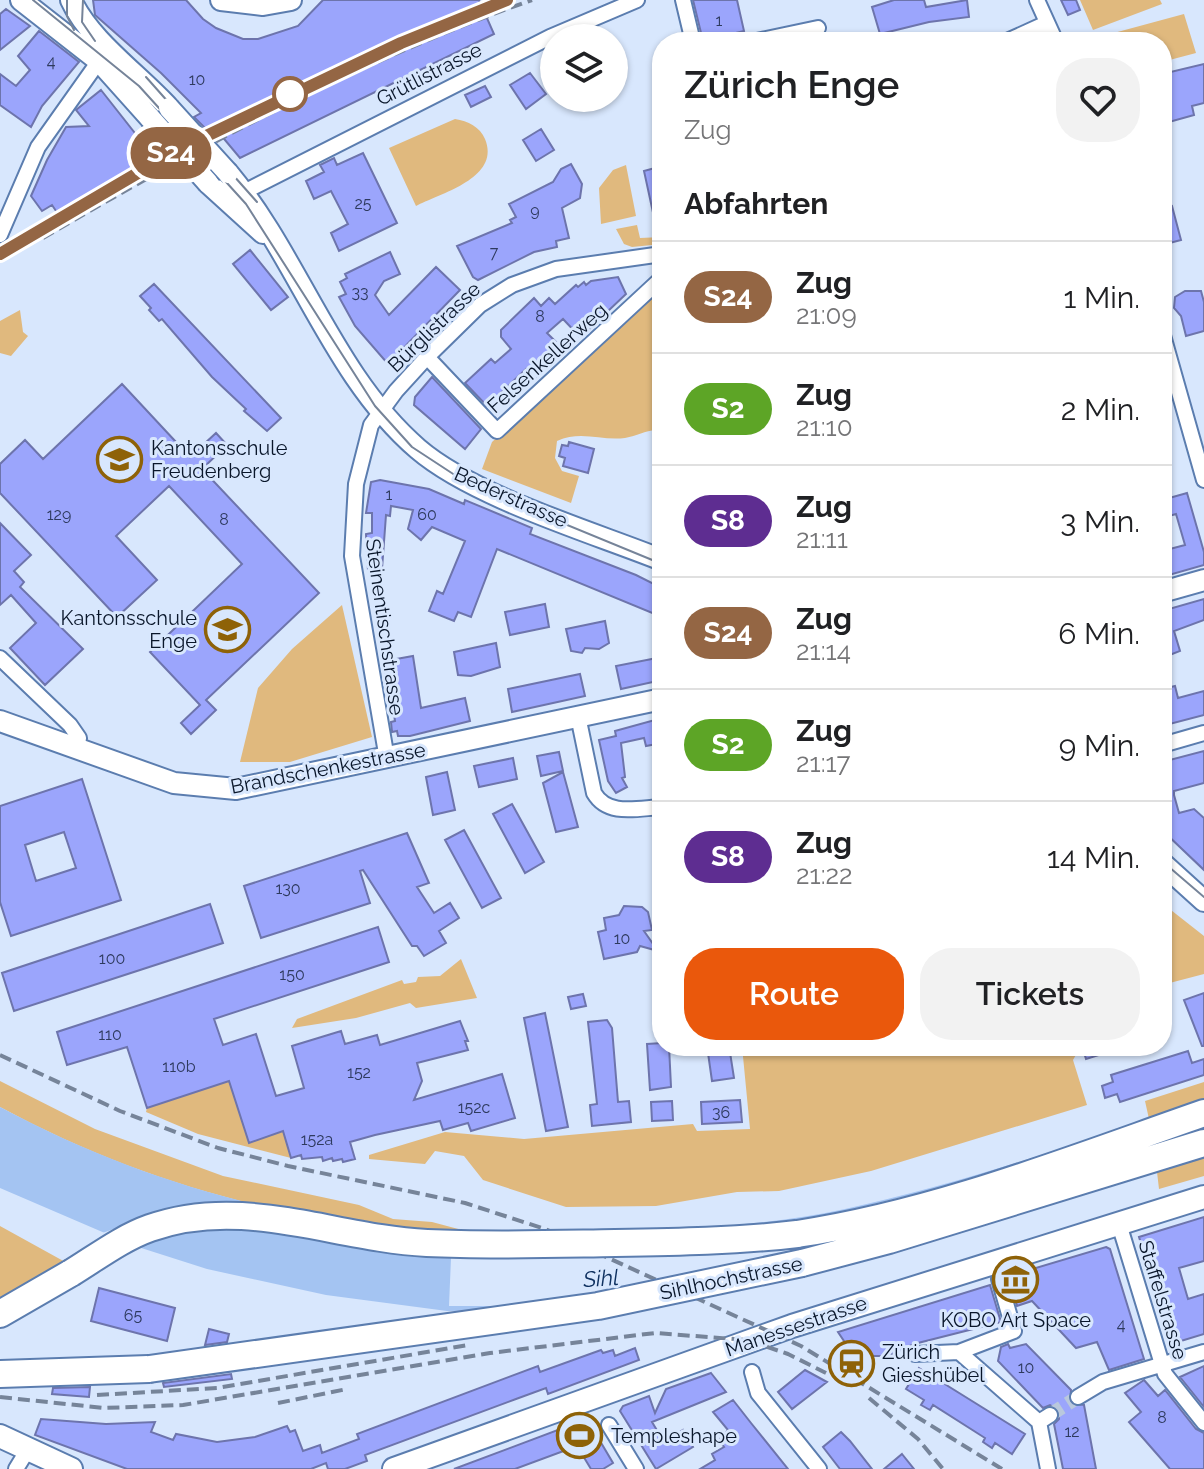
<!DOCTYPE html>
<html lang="de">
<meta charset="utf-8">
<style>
:root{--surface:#fff;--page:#f2f2f2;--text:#202124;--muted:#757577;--line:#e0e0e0;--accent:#ea580c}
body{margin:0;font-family:Raleway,sans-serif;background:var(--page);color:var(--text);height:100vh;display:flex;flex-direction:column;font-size:30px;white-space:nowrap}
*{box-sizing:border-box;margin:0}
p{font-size:26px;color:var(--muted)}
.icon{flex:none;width:44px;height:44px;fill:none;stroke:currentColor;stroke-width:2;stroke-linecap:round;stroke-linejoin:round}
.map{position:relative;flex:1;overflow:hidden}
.details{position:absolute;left:652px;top:32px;width:520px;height:1024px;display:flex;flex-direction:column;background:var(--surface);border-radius:32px;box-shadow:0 2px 6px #0004}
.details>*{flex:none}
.badge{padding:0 16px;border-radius:26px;font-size:28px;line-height:52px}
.buttons{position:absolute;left:540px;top:24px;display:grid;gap:16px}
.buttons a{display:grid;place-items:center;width:88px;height:88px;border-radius:50%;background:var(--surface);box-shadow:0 2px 6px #0004;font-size:40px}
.map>.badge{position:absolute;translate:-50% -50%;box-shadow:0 0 0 4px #fff}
h2{padding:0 32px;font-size:30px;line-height:72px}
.round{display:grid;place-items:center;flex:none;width:84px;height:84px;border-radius:32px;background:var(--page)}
.headline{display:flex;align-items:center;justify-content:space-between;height:136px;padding:0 32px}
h1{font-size:38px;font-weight:600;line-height:60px}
.action{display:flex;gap:16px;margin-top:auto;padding:16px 32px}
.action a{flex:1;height:92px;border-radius:32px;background:var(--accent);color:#fff;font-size:32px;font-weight:600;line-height:92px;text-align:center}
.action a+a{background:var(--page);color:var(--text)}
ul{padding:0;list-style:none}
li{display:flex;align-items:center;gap:24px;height:112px;padding:0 32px;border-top:2px solid var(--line)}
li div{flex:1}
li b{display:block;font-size:30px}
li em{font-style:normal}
li .badge{min-width:88px;font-weight:700;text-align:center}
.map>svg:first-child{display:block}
</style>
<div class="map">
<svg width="1204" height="1469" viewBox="0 0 1204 1469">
<rect width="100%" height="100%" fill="#d8e7fd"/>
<path fill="#e0b97e" d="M1080 0H1160L1162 4 1093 30Z
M1184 14 1196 53 1162 62V42H1100L1099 37Z
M455 119C468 121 480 127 485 139 501 178 441 193 416 206L389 148Z
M626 165 636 216 601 224 599 188 613 170Z
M637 225 640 238 662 237V244L632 247 624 244 616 229Z
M662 285V431C648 428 639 436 625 438 601 441 581 430 557 441L555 458 562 471 579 476 571 503 482 469 492 442Z
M20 310 23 332 28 336 11 356 0 353V321Z
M342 605 372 737 290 762H240L258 688 292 649Z
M1162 903 1204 936V974L1162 985Z
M461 959 477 998 416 1008 410 1003 356 1018 292 1028 297 1019 402 980 404 984 416 982 418 977 440 976Z
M742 1046H1081L1073 1060 1087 1105 871 1171 779 1191 737 1192 656 1206 566 1207 483 1180 464 1156 435 1151 425 1164 369 1159V1155L445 1132 524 1139 693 1124 697 1131 750 1129Z
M0 1081 95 1129 223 1176 359 1205 393 1219 432 1222 477 1234C443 1233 407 1233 373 1228 239 1207 120 1172 0 1107Z
M229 1081 249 1142 287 1130 285 1135 291 1158 198 1134 146 1112 147 1108Z
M1204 1082V1099L1149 1119 1145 1101Z
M1204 1156V1176L1159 1189 1157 1172Z
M0 1226 67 1263 0 1308Z"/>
<path fill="#a4c4f2" d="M1204 1100V1157L875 1259 579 1309 447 1311 326 1295 207 1269 135 1246 0 1188V1107C213 1221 427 1248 666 1230 726 1226 786 1222 845 1209 967 1182 1087 1141 1204 1100Z"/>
<path fill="#d8e7fd" d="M1204 1103V1155L869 1262 776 1285 647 1306H449L451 1258 528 1259 532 1256 213 1223 127 1247 94 1236 153 1215 438 1235 724 1230 803 1221 939 1188Z"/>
<path fill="#9ba5fc" stroke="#6d74ac" stroke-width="2" fill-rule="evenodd" d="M93 0H186L203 19 216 28 243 39H258L298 26 323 0H479L494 34 240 158 215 128 208 131 194 117 201 113 161 73 95 15Z
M693 0H737L744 31 703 41Z
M894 0H924L926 7 967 0 969 17 929 22 880 34 872 7Z
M1061 0H1076L1080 10 1068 15Z
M6 9 30 26 0 50V14Z
M39 31 79 62 42 106 31 127 0 105V74L16 86 30 70 18 56Z
M1204 64V103L1192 106 1194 115 1162 124V74Z
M530 73 546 94 526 109 510 85Z
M485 86 491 97 471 107 465 95Z
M101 90 142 142 150 138 164 153 58 214 52 205 42 211 31 196 47 160 66 127 89 126 76 110Z
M541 129 554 150 536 161 523 140Z
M363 153 397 223 339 251 331 233 348 224 331 191 314 199 306 181 324 172 320 165 334 158 337 165Z
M571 164 582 184 580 198 562 208 569 238 556 241 557 247 534 252 478 280 473 277 457 246 512 223 510 220 516 217 509 204 553 182 561 169Z
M662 166V231H657L644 171Z
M1172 206 1181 240 1162 245V209Z
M250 250 288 297 271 310 233 264Z
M390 252 400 274 384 281 375 295 389 315 436 267 460 290 388 364 355 326 339 297 346 294 340 282 347 278 345 274Z
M618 277 626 294 586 332 579 336 563 319 547 333 556 342 549 354 555 360 534 379 526 369 487 406 465 383 491 359 495 363 511 349 501 337V330L534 298 541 306 549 298 555 304 576 285 578 287 584 282 586 285 591 281Z
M154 284 281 418 267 431 244 411 246 409 212 377 162 319 159 321 149 310 151 308 140 296Z
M1185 291H1201L1204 302V331L1186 336 1181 316 1174 308 1175 297Z
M432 377 481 429 465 449 414 405 415 397Z
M122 384 190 457 216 433 227 445 202 469 319 593 206 700 216 710 191 734 181 723 200 705 150 652 242 564 169 486 116 536 157 580 117 617 0 493V464L25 440 43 459Z
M569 442 594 449 588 473 563 466 565 458 559 456 562 445 568 446Z
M380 480 429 489 464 504 465 500 532 528 530 534 636 575 662 588V617L497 549 471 617 458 612 454 621 429 611 437 591 443 594 465 541 432 527 421 540 408 529 413 510 391 506 390 516 386 515 382 569 368 570 366 534 372 533V513H366L371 482Z
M1187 493 1204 552V565L1162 577V551L1185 545 1176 514 1162 518V500Z
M0 523 31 555 14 571 24 582 20 587 83 649 45 685 10 648 36 623 11 595 0 605Z
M1204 599V620L1174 631 1180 651 1162 658V611Z
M545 604 549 627 510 635 505 612Z
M605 621 609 643 599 649 585 648 582 653 571 651 566 629Z
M496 643 500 667 471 676 458 675 454 652Z
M413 656 421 708 465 698 470 721 410 736H398L397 731 392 732 391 722 395 721 390 688 386 689 385 661Z
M662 657V680L621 689 616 666Z
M580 674 585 696 512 712 508 689Z
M1175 686 1178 698 1204 691V715L1162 726V703L1167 702 1163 689Z
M662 718V743L646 746 644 738 621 743 625 777 622 778 627 787 616 793 608 781 599 740 616 736 615 731Z
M1204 751V783L1174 791V795L1179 813 1194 809 1204 818V870L1162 830V762Z
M559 752 563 771 541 776 537 756Z
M513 758 517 779 479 787 474 766Z
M447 772 455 810 433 815 426 777Z
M563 772 578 827 556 832 543 783Z
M82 779 121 900 11 936 0 902V806ZM64 832 76 868 36 881 25 845Z
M512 804 544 862 525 873 493 814Z
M464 830 501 898 482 908 445 840Z
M407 833 429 883 417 887 434 913 450 903 459 918 439 931 446 943 424 956 417 946H412L363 870 360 871 370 903 261 938 244 886Z
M210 904 223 943 14 1011 2 973Z
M624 906 642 907 648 912 652 930 644 931 658 951 640 946 637 952 604 959 598 932 606 930 604 918 619 915Z
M378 927 389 962 214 1019 223 1045 256 1034 276 1096 304 1088 292 1046 341 1031 345 1044 377 1035 380 1045 460 1021 468 1041H465L468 1050 417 1063 422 1081 414 1100 502 1074 515 1118 471 1131 468 1123 443 1130 440 1121 375 1135 350 1142 355 1159 343 1162 342 1159 333 1161 332 1158 323 1161 322 1157 302 1159 301 1155 291 1158 283 1131 249 1143 229 1081 147 1108 127 1047 67 1065 57 1032Z
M1204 993V1046H1202L1184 1000Z
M583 994 586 1006 571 1009 568 997Z
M545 1013 568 1127 546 1131 524 1018Z
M607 1020 612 1028 618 1102 629 1101 631 1122 592 1126 590 1105 597 1104 588 1022Z
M662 1043V1046H669L671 1087 650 1090 647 1044Z
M707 1046H729L734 1078 712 1081Z
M1082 1046H1118V1049L1086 1059Z
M1188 1051 1192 1063 1204 1059V1075L1120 1102 1117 1094 1105 1098 1102 1086 1113 1082 1111 1075Z
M740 1100 742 1122 702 1124 701 1102Z
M672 1101 673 1120 652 1121 651 1102Z
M1204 1217V1261L1179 1268 1188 1299 1204 1294V1334L1171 1344 1139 1237Z
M1106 1247 1110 1249 1144 1359 1109 1370 1097 1342 1076 1348 1032 1301 1017 1306 1009 1276Z
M990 1285 1001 1322 914 1344 888 1356H854L838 1332Z
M99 1288 175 1308 167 1341 91 1321Z
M209 1329 229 1334 227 1342 205 1345Z
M1008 1344 1010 1348 1026 1344 1071 1390 1070 1403 1084 1405 1096 1469H1063L1054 1424 1059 1419V1410L1050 1405 1043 1408 998 1361 1001 1347Z
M635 1348 639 1360 548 1394 546 1388 516 1399 365 1455 367 1461 345 1469H328L326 1463 311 1469H127L35 1435 41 1419 106 1424 155 1422 151 1432 173 1440 176 1434 217 1442 255 1437 287 1426 290 1432 295 1430 303 1451 320 1445 322 1453 359 1439 357 1434 538 1366 540 1372 601 1350 603 1353 613 1350 615 1356Z
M1204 1366V1407L1180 1377Z
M919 1368 1025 1434 1012 1454 995 1443 992 1448 983 1442 985 1438 933 1405 930 1410 921 1405 924 1400 906 1389Z
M805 1370 827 1382 792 1409 778 1392Z
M711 1373 726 1392 652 1422 664 1442 683 1430 693 1447 656 1469 620 1411 623 1406 649 1396 655 1413 666 1389Z
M231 1374 232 1379 164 1387 163 1383Z
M1144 1380 1158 1396 1165 1390 1196 1429 1204 1433V1469H1170L1129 1422 1141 1412 1125 1393Z
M90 1387 89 1397 52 1394 53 1388Z
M733 1400 751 1423 788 1469H700L715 1460 712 1454 724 1447 719 1440 728 1430 713 1412Z
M587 1419 613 1463 603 1469H591L577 1446 515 1469H454Z
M841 1432 850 1441 872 1469H840L823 1447Z
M902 1454 914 1469H884Z"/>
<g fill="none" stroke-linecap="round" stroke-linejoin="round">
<path stroke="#b9c8dd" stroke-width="14" stroke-dasharray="14 7" stroke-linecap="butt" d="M1050 1415 1078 1397"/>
<defs>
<path id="street" d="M683 0 693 42
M1037 0 1056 42
M752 42 818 28
M1005 42 1047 23
M244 192 550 37 637 0
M0 235 38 147 99 61
M1162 332 1204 480
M427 357 497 431 662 278
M0 658 70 725 79 738 77 749
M578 716 594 793C608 817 638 808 662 807
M1162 745 1204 733
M387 759 352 556 356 484 371 425 396 391 427 357 480 305 512 285 556 269 662 254
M1119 1224 1165 1374 1204 1423
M959 1352 1014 1331 999 1279
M915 1354 959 1352 1039 1422 1050 1415
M752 1372 758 1393 819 1469
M1078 1397 1103 1382 1204 1352
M1039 1422 1048 1469
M609 1425 636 1469
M16 1469 27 1451"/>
<path id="secondary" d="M21 0 99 61 150 118
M71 0C90 41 138 74 169 108
M221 0 263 5 291 0
M228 173C299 258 333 376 418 449 474 497 592 532 662 560
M208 183 263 233
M1162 592 1204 580
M0 721 174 783 236 789 662 699
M1162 863 1204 901"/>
<path id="primary" d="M0 1436 71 1469
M394 1469 792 1326 1204 1197"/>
<path id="highway" d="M797 1234C936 1213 1072 1159 1204 1113
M802 1263 889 1240 1204 1143
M0 1314 71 1273
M0 1374 149 1369"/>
</defs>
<use href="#street" stroke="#5b7daf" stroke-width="18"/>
<use href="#secondary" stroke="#5b7daf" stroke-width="24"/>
<use href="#primary" stroke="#5b7daf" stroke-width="26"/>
<use href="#highway" stroke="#5b7daf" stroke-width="30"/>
<use href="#street" stroke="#fff" stroke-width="14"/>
<use href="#secondary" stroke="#fff" stroke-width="20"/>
<use href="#primary" stroke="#fff" stroke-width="22"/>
<use href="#highway" stroke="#fff" stroke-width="26"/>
<path stroke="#768499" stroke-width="2" d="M33 0 139 86 246 204 375 406 412 447 470 485 662 564
M67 0V16L74 30
M83 0 82 22 95 41
M146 77 257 202
M1162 861 1204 897"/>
<path stroke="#768499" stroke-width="4" stroke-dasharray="12 6" stroke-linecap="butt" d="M43 238C199 147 361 60 532 0
M0 1055 120 1111 218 1148 288 1166 465 1203 545 1229 801 1346 1002 1469
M97 1395 217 1388 468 1345
M0 1397 104 1408 183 1405 490 1353 655 1333 747 1340 788 1354 826 1373
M869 1398 918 1439 943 1469
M278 1403 347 1389"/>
<defs>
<path id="secondary-bridge" d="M169 108 228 173
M150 118 208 183"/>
<path id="highway-bridge" d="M71 1273C97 1257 122 1238 150 1228 243 1195 333 1238 427 1243 489 1246 552 1244 615 1243 676 1242 737 1241 797 1234
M149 1369 598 1306 802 1263"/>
</defs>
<use href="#secondary-bridge" stroke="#5b7daf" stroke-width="24" stroke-linecap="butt"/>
<use href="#highway-bridge" stroke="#5b7daf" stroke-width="30" stroke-linecap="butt"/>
<use href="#secondary-bridge" stroke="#fff" stroke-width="20"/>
<use href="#highway-bridge" stroke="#fff" stroke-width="26"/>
</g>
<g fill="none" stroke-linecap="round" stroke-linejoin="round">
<defs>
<path id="line" d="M0 254 177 150 401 43 507 0"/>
</defs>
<use href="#line" stroke="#fff" stroke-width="18"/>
<use href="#line" stroke="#946644" stroke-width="12"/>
</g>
<defs>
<symbol id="school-ring" viewBox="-11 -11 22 22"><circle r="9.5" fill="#d8e7fd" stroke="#8e6208" stroke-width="1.5"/><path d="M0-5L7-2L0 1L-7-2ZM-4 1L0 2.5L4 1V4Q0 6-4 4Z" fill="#8e6208"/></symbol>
<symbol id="museum-ring" viewBox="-11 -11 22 22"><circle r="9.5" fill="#d8e7fd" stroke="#8e6208" stroke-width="1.5"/><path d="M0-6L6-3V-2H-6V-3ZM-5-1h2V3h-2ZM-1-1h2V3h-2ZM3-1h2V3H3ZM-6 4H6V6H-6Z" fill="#8e6208"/></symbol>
<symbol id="station-ring" viewBox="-11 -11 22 22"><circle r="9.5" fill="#d8e7fd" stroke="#8e6208" stroke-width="1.5"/><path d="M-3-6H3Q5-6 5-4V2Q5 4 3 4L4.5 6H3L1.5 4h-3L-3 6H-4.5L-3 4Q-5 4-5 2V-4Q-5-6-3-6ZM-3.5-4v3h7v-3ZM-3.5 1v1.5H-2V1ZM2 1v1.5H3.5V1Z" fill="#8e6208"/></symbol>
<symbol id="stadium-ring" viewBox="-11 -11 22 22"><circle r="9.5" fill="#d8e7fd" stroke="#8e6208" stroke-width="1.5"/><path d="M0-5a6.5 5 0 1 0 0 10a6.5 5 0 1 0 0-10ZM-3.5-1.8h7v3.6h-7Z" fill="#8e6208"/></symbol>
</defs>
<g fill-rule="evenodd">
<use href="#school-ring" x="94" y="434" width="51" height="51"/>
<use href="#school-ring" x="202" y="604" width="51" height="51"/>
<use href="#museum-ring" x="990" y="1254" width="51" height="51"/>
<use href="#station-ring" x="826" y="1338" width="51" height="51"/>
<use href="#stadium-ring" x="554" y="1410" width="51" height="51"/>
</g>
<circle fill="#fff" stroke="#946644" stroke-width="4" cx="290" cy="94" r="16"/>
<g text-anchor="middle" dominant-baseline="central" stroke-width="6" stroke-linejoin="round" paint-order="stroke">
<g font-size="16" fill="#2e3a5e">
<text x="719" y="20">1</text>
<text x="51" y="61">4</text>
<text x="197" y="79">10</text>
<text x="363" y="203">25</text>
<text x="535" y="210">9</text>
<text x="494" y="252">7</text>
<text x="360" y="292">33</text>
<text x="540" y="316">8</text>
<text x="389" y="494">1</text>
<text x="59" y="514">129</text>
<text x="427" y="514">60</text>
<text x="224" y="519">8</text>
<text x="288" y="888">130</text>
<text x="622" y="938">10</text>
<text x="112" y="958">100</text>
<text x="292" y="974">150</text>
<text x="110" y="1034">110</text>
<text x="179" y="1066">110b</text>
<text x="359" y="1072">152</text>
<text x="474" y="1107">152c</text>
<text x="721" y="1112">36</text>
<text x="317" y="1139">152a</text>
<text x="133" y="1315">65</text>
<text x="1121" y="1324">4</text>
<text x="1026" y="1367">10</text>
<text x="1162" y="1417">8</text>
<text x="1072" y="1431">12</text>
</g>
<g font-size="20" fill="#09162a" stroke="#d8e7fd">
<text transform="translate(429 74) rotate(-27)">Grütlistrasse</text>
<text transform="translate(434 327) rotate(-44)">Bürglistrasse</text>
<text transform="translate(547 358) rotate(-42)">Felsenkellerweg</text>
<text transform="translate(511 497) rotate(24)">Bederstrasse</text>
<text transform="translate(385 627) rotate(82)">Steinentischstrasse</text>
<text transform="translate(328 768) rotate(-11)">Brandschenkestrasse</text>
<text transform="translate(731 1278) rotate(-12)">Sihlhochstrasse</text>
<text transform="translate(1163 1300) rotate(73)">Staffelstrasse</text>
<text transform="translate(796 1326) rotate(-19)">Manessestrasse</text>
</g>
<g font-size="20" fill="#09162a" stroke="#d8e7fd" text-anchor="start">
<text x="151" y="448">Kantonsschule<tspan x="151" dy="23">Freudenberg</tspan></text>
<text x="197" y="618" text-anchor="end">Kantonsschule<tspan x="197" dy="23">Enge</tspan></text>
<text x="1016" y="1320" text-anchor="middle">KOBO Art Space</text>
<text x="882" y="1352">Zürich<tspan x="882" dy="23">Giesshübel</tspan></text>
<text x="611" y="1436">Templeshape</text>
</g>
<g font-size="22" font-style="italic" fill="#0f3160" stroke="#d8e7fd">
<text transform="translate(601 1278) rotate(-4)">Sihl</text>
</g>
</g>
</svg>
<div class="buttons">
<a><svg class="icon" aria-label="layers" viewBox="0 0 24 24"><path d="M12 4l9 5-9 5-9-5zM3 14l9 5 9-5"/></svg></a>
</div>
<b class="badge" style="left:171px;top:153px;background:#946644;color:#fff">S24</b>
<section class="details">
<div class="headline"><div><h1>Zürich Enge</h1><p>Zug</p></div><a class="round"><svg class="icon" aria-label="heart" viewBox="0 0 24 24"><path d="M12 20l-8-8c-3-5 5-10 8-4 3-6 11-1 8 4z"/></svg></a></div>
<h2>Abfahrten</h2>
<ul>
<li><span class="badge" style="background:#946644;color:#fff">S24</span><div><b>Zug</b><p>21:09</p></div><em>1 Min.</em></li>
<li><span class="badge" style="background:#5da526;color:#fff">S2</span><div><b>Zug</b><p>21:10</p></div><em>2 Min.</em></li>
<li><span class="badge" style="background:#5e2d91;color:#fff">S8</span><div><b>Zug</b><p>21:11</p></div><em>3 Min.</em></li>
<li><span class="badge" style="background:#946644;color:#fff">S24</span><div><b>Zug</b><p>21:14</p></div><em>6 Min.</em></li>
<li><span class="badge" style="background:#5da526;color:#fff">S2</span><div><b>Zug</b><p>21:17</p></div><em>9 Min.</em></li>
<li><span class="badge" style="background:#5e2d91;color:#fff">S8</span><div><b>Zug</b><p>21:22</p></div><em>14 Min.</em></li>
</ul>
<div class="action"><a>Route</a><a>Tickets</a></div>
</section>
</div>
